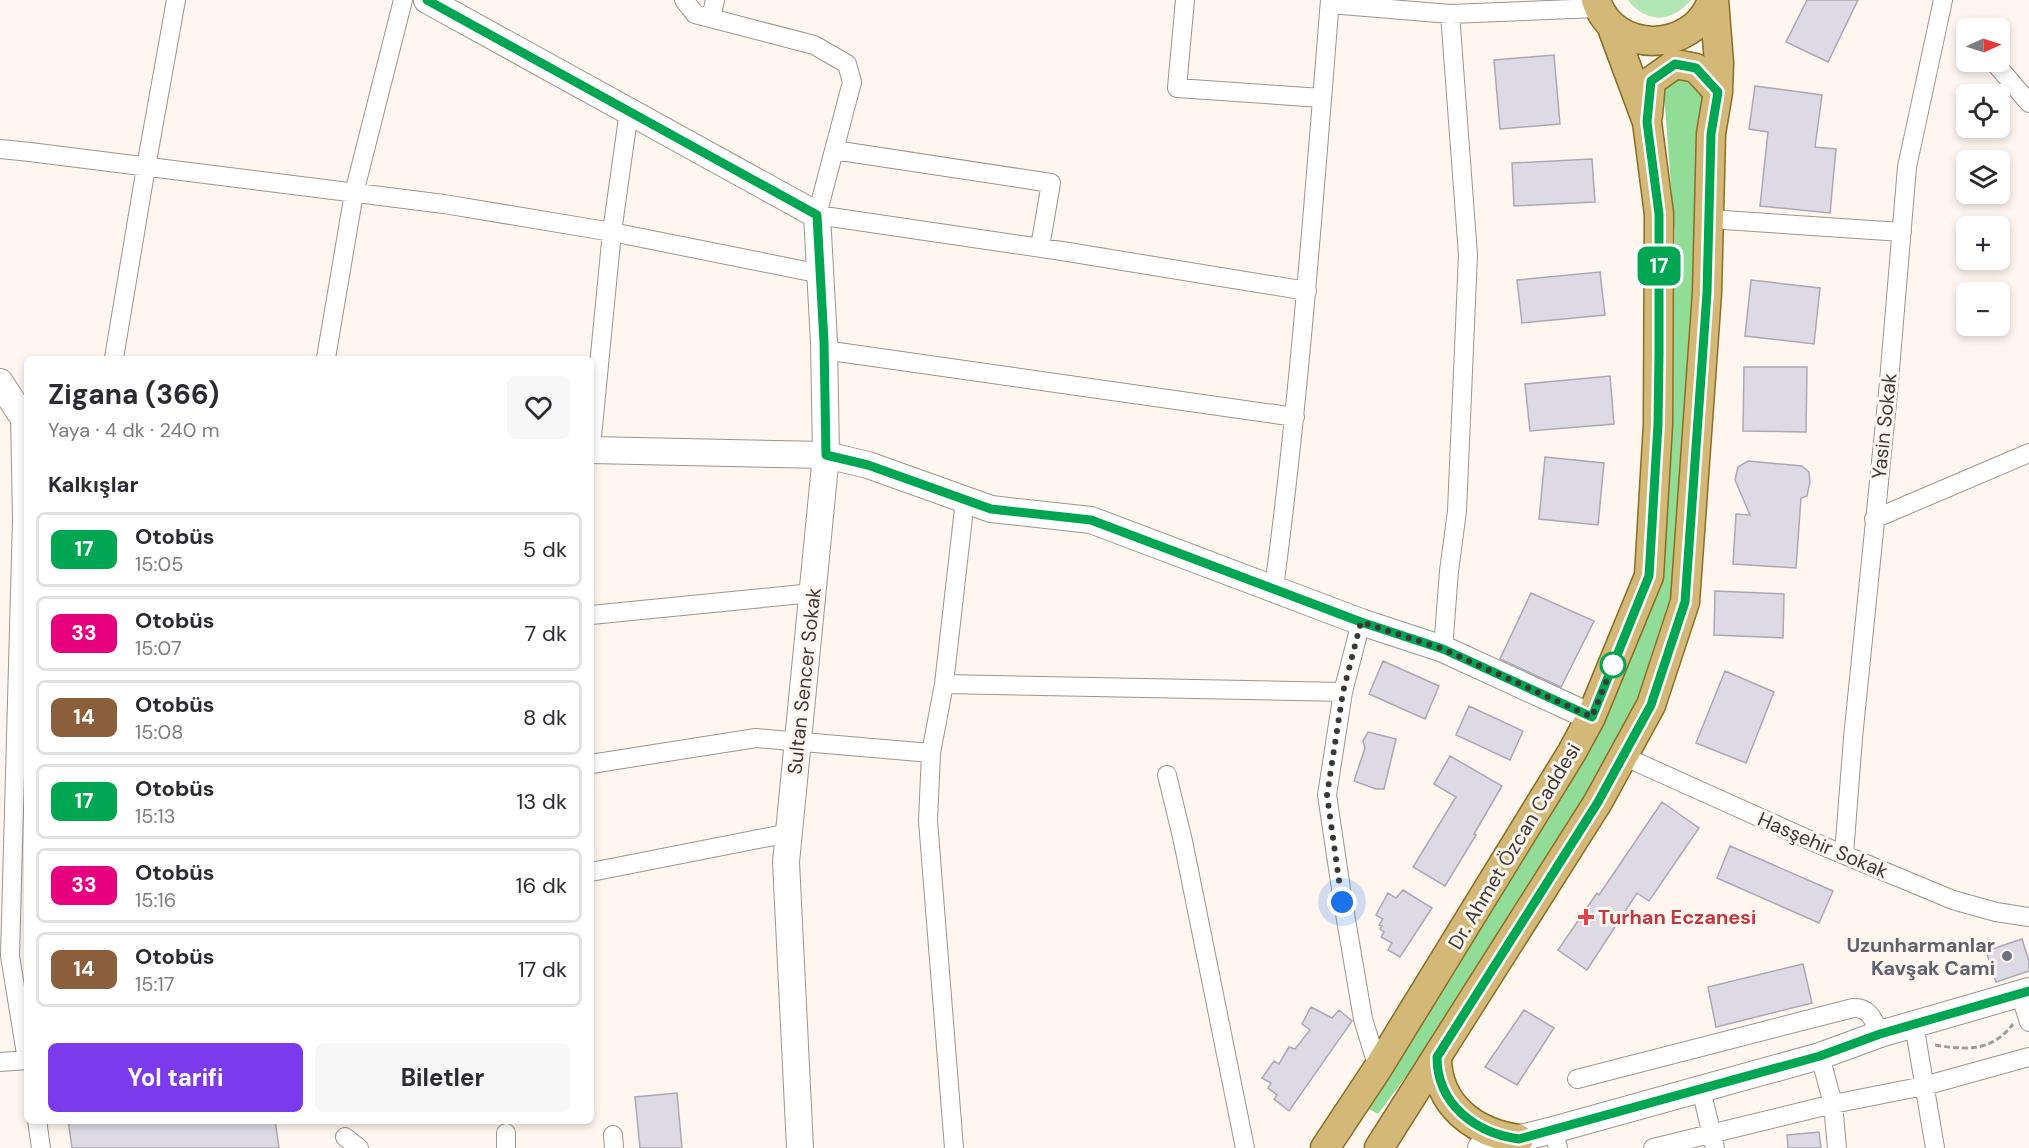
<!DOCTYPE html>
<html lang="tr">
<meta charset="utf-8">
<style>
:root{--surface:#fff;--page:#f7f7f7;--text:#2b2b33;--muted:#7c7c81;--line:#e1e1e2;--accent:#7c3aed}
body{margin:0;font-family:"DM Sans",sans-serif;background:var(--page);color:var(--text);height:100vh;display:flex;flex-direction:column;font-size:22px;white-space:nowrap}
*{box-sizing:border-box;margin:0}
p{font-size:20px;color:var(--muted)}
.icon{flex:none;width:33px;height:33px;fill:none;stroke:currentColor;stroke-width:2;stroke-linecap:round;stroke-linejoin:round}
.map{position:relative;flex:1;overflow:hidden}
.panel{position:absolute;left:24px;top:356px;width:570px;height:768px;display:flex;flex-direction:column;background:var(--surface);border-radius:9px;box-shadow:0 3px 9px #0003}
.panel>*{flex:none}
.badge{padding:0 12px;border-radius:9px;font-size:21px;line-height:39px}
.needle{width:39px;rotate:87deg}
.tools{position:absolute;left:1956px;top:18px;display:grid;gap:12px}
.tools a{display:grid;place-items:center;width:54px;height:54px;border-radius:9px;background:var(--surface);box-shadow:0 3px 9px #0003;font-size:30px}
.you{position:absolute;width:30px;height:30px;margin:-15px;border:4px solid #fff;border-radius:50%;background:#1a73e8;box-shadow:0 0 0 9px #1a73e833}
.map>.badge{position:absolute;translate:-50% -50%;box-shadow:0 0 0 3px #fff}
h2{padding:0 24px;font-size:22px;line-height:54px}
.round{display:grid;place-items:center;flex:none;width:63px;height:63px;border-radius:9px;background:var(--page)}
.summary{display:flex;align-items:center;justify-content:space-between;height:102px;padding:0 24px}
h1{font-size:28px;font-weight:700;line-height:45px}
.action{display:flex;gap:12px;margin-top:auto;padding:12px 24px}
.action a{flex:1;height:69px;border-radius:9px;background:var(--accent);color:#fff;font-size:24px;font-weight:700;line-height:69px;text-align:center}
.action a+a{background:var(--page);color:var(--text)}
ul{padding:0;list-style:none}
li{display:flex;align-items:center;gap:18px;height:75px;margin:0 12px 9px;padding:0 12px;border:3px solid var(--line);border-radius:9px}
li div{flex:1}
li b{display:block;font-size:22px}
li em{font-style:normal}
li .badge{min-width:66px;font-weight:700;text-align:center}
.map>svg:first-child{display:block}
</style>
<div class="map">
<svg width="2029" height="1148" viewBox="0 0 2029 1148">
<rect width="100%" height="100%" fill="#fff6f0"/>
<path fill="#b2e6b5" d="M1628 0H1691C1671 23 1647 24 1628 0Z"/>
<path fill="#91dc97" d="M1684 72 1714 92 1673 595 1640 701 1616 747 1453 1013 1378 1114 1366 1107 1603 720 1632 655 1659 574 1675 236 1663 81Z"/>
<path fill="#dddae6" stroke="#aba8b4" stroke-width="1.5" d="M1807 0H1858L1828 62 1786 42Z
M1554 55 1560 124 1500 129 1494 60Z
M1755 86 1822 95 1815 147 1836 149 1830 213 1760 206 1768 132 1749 129Z
M1592 159 1595 202 1514 206 1512 163Z
M1600 272 1605 315 1522 323 1517 280Z
M1751 280 1820 288 1814 344 1745 336Z
M1744 367H1807L1806 432 1743 431Z
M1610 376 1614 424 1530 431 1525 384Z
M1545 457 1604 463 1598 525 1539 519Z
M1748 461 1802 466 1809 472 1810 482 1807 496 1801 498 1796 568 1733 564 1736 514 1750 515 1735 480 1738 467Z
M1715 591 1784 594 1783 638 1714 635Z
M1531 593 1594 621 1561 687 1500 659Z
M1383 661 1439 686 1425 719 1369 694Z
M1725 671 1774 692 1746 763 1696 743Z
M1469 706 1523 731 1510 760 1456 735Z
M1368 732 1396 739 1384 789H1376L1354 781 1365 748 1363 741Z
M1450 756 1502 786 1474 834 1476 835 1445 886 1413 867 1456 797 1434 784Z
M1662 802 1699 828 1649 901 1637 893 1587 970 1558 950 1597 893 1599 895Z
M1730 846 1833 891 1819 923 1717 878Z
M1403 890 1432 908 1400 957 1388 950 1392 943 1381 937 1384 932 1380 929 1382 926 1379 925 1383 919 1376 915 1388 893 1396 898Z
M2022 939 2029 961V971L1996 982 1986 951Z
M1803 964 1812 1003 1716 1027 1708 987Z
M1311 1007 1332 1018 1339 1010 1352 1021 1289 1111 1274 1099 1277 1095 1268 1088 1271 1083 1262 1078 1274 1061 1279 1064 1289 1047 1295 1049 1310 1030 1302 1024Z
M1524 1010 1554 1028 1517 1085 1485 1067Z
M677 1093 682 1148H640L635 1097Z
M68 1120H275L279 1148H72Z
M1819 1132 1821 1148H1788L1787 1135Z"/>
<g fill="none" stroke-linecap="round" stroke-linejoin="round">
<defs>
<path id="street" d="M684 0 695 14 814 45 847 64 852 82 817 215 1062 251 1307 291
M1185 0 1177 88 1322 98
M1330 4 1450 14 1598 8
M711 18 715 0
M1994 62 2029 103
M0 149 30 152 444 204 612 232 821 274
M834 150 1051 183 1040 247
M1709 219 1902 232
M824 350 1295 417
M114 358 146 167 176 0
M326 358 354 193 403 0
M20 413 22 520 10 956 27 1060
M591 447 612 232 629 111
M1874 519 2029 453
M1274 588C1300 393 1314 196 1330 0
M591 615 813 593
M1361 622 1343 692 1327 795 1343 902 1363 1019 1378 1068
M1443 649 1449 571 1457 511 1468 255 1450 14
M944 684 1343 692
M1623 756 1823 846 1953 900 1996 912 2029 917
M591 764 756 738 931 753
M1167 775 1183 841 1245 1148
M1844 854 1853 738 1888 393 1907 167 1943 0
M591 872 789 833
M2020 993 2029 1022
M1914 1024 1935 1148
M1820 1056 1833 1104 1837 1148
M0 1062 27 1060
M1577 1079 1853 1008C1870 1007 1874 1021 1880 1034
M1701 1089 1715 1148
M37 1120 41 1148
M1553 1130 1558 1148
M506 1133V1148
M613 1135 614 1148
M345 1137 359 1148
M954 1148 928 821 931 753 944 684 965 500
M1653 1148 1833 1104 1924 1086 2029 1057"/>
<path id="secondary" d="M427 0 817 215 824 342 826 455 786 862 800 1148
M0 382 20 413 27 416
M591 450 826 455 868 465 991 509 1091 520 1361 622 1443 649 1591 717
M1481 1148 1553 1130 1820 1056 1880 1034 2029 991"/>
<path id="primary" d="M1596 0C1613 55 1694 54 1712 0
M1648 115 1651 81 1675 64 1696 68 1718 92
M1437 1057C1437 1105 1474 1133 1519 1139
M1325 1148 1378 1068 1572 752 1591 717 1649 576 1658 424 1659 214 1647 122 1611 25
M1379 1148 1598 802 1651 705 1685 602 1707 293 1711 134 1718 92 1719 63 1714 0"/>
</defs>
<use href="#street" stroke="#9e948d" stroke-width="20"/>
<use href="#secondary" stroke="#9e948d" stroke-width="28"/>
<use href="#primary" stroke="#8b6d25" stroke-width="31"/>
<path stroke="#a29b97" stroke-width="3" stroke-dasharray="6 3" stroke-linecap="butt" d="M1935 1045C1966 1050 1992 1052 2013 1024"/>
<use href="#street" stroke="#fff" stroke-width="18"/>
<use href="#secondary" stroke="#fff" stroke-width="26"/>
<use href="#primary" stroke="#d3b877" stroke-width="28"/>
</g>
<g fill="none" stroke-linecap="round" stroke-linejoin="round">
<defs>
<path id="line" d="M427 0 817 215 824 342 826 455 868 465 991 509 1091 520 1361 622 1443 649 1592 717 1649 576 1658 424 1659 354V214L1647 122 1651 81 1675 64 1696 68 1718 92 1711 134 1707 293 1685 602 1651 705 1598 802 1437 1057C1437 1104 1475 1133 1519 1139L1820 1056 1880 1034 2029 991"/>
</defs>
<use href="#line" stroke="#fff" stroke-width="14"/>
<use href="#line" stroke="#00a651" stroke-width="9"/>
<path stroke="#3c3835" stroke-width="6" stroke-dasharray="0 10.8" d="M1342 902 1327 795 1343 692 1361 622 1443 649 1592 717 1616 657 1613 665"/>
</g>
<circle fill="#fff" stroke="#00a651" stroke-width="3" cx="1613" cy="665" r="12"/>
<path fill="#e0444e" stroke="#fff6f0" stroke-width="2" d="M1583 908h6v6h6v6h-6v6h-6v-6h-6v-6h6z"/>
<circle fill="#6b7280" stroke="#fff6f0" stroke-width="2" cx="2007" cy="956" r="6"/>
<g text-anchor="middle" dominant-baseline="central" stroke-width="6" stroke-linejoin="round" paint-order="stroke">
<g font-size="20" fill="#3c3835" stroke="#fff6f0">
<text transform="translate(1884 426) rotate(-84)">Yasin Sokak</text>
<text transform="translate(804 681) rotate(-84)">Sultan Sencer Sokak</text>
<text transform="translate(1823 845) rotate(23)">Hasşehir Sokak</text>
<text transform="translate(1514 846) rotate(-59)">Dr. Ahmet Özcan Caddesi</text>
</g>
<g font-size="20" font-weight="bold" fill="#be3a42" stroke="#fff6f0" text-anchor="start">
<text x="1598" y="917">Turhan Eczanesi</text>
</g>
<g font-size="20" font-weight="bold" fill="#5b616d" stroke="#fff6f0" text-anchor="end">
<text x="1995" y="945">Uzunharmanlar<tspan x="1995" dy="23">Kavşak Cami</tspan></text>
</g>
</g>
</svg>
<div class="tools">
<a><svg class="needle" viewBox="-14 -14 28 28"><path d="M0-13l5 13h-10z" fill="#e53935"/><path d="M0 13l5-13h-10z" fill="#7c7c81"/></svg></a>
<a><svg class="icon" aria-label="locate" viewBox="0 0 24 24"><circle cx="12" cy="12" r="6"/><path d="M12 2v4M12 18v4M2 12h4M18 12h4"/></svg></a>
<a><svg class="icon" aria-label="layers" viewBox="0 0 24 24"><path d="M12 4l9 5-9 5-9-5zM3 14l9 5 9-5"/></svg></a>
<a>+</a>
<a>−</a>
</div>
<div class="you" style="left:1342px;top:902px"></div>
<b class="badge" style="left:1659px;top:266px;background:#00a651;color:#fff">17</b>
<section class="panel">
<div class="summary"><div><h1>Zigana (366)</h1><p>Yaya · 4 dk · 240 m</p></div><a class="round"><svg class="icon" aria-label="heart" viewBox="0 0 24 24"><path d="M12 20l-8-8c-3-5 5-10 8-4 3-6 11-1 8 4z"/></svg></a></div>
<h2>Kalkışlar</h2>
<ul>
<li><span class="badge" style="background:#00a651;color:#fff">17</span><div><b>Otobüs</b><p>15:05</p></div><em>5 dk</em></li>
<li><span class="badge" style="background:#e6007e;color:#fff">33</span><div><b>Otobüs</b><p>15:07</p></div><em>7 dk</em></li>
<li><span class="badge" style="background:#8b5e3c;color:#fff">14</span><div><b>Otobüs</b><p>15:08</p></div><em>8 dk</em></li>
<li><span class="badge" style="background:#00a651;color:#fff">17</span><div><b>Otobüs</b><p>15:13</p></div><em>13 dk</em></li>
<li><span class="badge" style="background:#e6007e;color:#fff">33</span><div><b>Otobüs</b><p>15:16</p></div><em>16 dk</em></li>
<li><span class="badge" style="background:#8b5e3c;color:#fff">14</span><div><b>Otobüs</b><p>15:17</p></div><em>17 dk</em></li>
</ul>
<div class="action"><a>Yol tarifi</a><a>Biletler</a></div>
</section>
</div>
